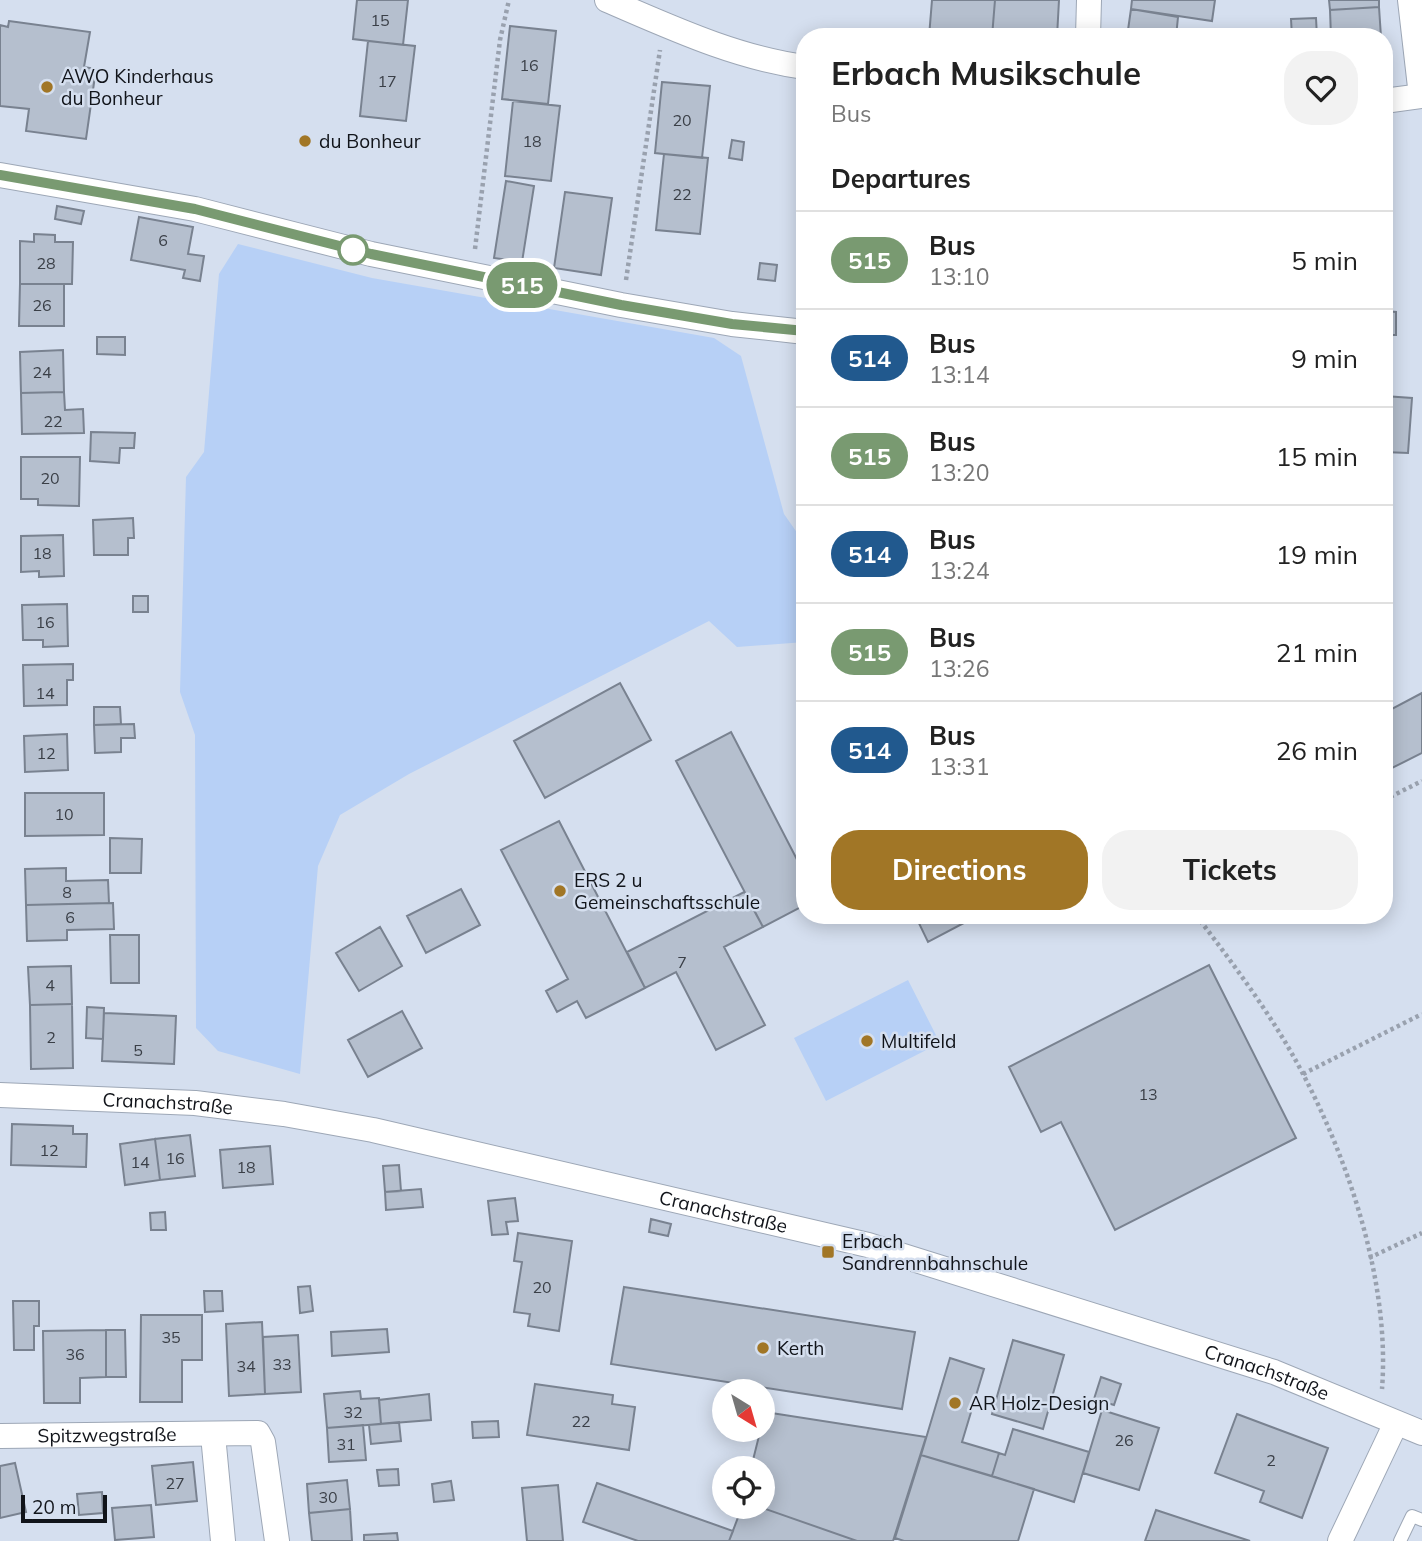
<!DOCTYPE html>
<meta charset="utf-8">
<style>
:root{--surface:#fff;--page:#f2f2f2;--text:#222;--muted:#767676;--line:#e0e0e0;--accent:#a17626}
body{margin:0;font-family:Mulish,sans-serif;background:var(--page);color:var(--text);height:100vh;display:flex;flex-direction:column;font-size:26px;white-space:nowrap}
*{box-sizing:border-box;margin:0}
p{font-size:23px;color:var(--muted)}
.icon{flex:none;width:38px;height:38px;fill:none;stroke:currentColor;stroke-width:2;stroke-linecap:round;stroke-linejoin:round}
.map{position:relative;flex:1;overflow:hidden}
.sheet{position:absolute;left:796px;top:28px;width:597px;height:896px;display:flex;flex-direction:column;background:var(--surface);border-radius:28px;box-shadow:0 4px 18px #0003}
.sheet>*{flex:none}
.badge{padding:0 14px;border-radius:23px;font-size:24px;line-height:46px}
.needle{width:46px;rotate:143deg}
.buttons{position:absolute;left:712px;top:1379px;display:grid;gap:14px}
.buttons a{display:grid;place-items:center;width:63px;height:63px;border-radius:50%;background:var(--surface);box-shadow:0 4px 18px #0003;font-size:35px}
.scale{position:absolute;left:21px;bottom:18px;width:86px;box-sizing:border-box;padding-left:7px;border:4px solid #11141a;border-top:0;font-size:19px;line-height:24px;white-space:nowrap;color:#11141a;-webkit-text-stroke:5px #d5dfef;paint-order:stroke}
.map>.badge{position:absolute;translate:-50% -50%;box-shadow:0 0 0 4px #fff}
h2{padding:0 35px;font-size:26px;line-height:63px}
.round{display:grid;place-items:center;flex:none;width:74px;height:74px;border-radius:28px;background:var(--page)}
.summary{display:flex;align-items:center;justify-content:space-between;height:119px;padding:0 35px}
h1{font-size:33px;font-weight:700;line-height:52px}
.button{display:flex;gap:14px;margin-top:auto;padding:14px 35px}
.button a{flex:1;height:80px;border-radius:28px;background:var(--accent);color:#fff;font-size:28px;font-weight:700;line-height:80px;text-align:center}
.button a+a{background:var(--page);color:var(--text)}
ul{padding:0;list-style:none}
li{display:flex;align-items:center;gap:21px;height:98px;padding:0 35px;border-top:2px solid var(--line)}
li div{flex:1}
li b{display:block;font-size:26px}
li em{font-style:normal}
li .badge{min-width:77px;font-weight:700;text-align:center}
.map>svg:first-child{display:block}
</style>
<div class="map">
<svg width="1422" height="1541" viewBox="0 0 1422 1541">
<rect width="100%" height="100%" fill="#d5dfef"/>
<path fill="#b7d0f6" d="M238 244 372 278 714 338 741 356 784 514 805 544V642L737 647 709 621 409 774 340 815 318 866 300 1074 218 1051 196 1028 195 735 180 692 186 477 204 452 219 274Z
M908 980 940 1043 826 1101 794 1038Z"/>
<path fill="#b5bfce" stroke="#798290" stroke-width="2" d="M357 0H408L403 45 353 39Z
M932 0H995L992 37H929Z
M995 0H1059L1057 37H992Z
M1132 0H1215L1212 21 1131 9Z
M1329 0H1379V7L1330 10Z
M1379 7 1381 37H1331L1330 10Z
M1131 9 1178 17 1176 37H1127Z
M1316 18 1317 37H1292L1291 19Z
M9 21 90 32 84 67 96 69 86 139 26 131 29 109 0 106V25L8 27Z
M510 26 556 31 548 104 502 99Z
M368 41 415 46 406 121 360 116Z
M662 82 710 86 702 158 655 153Z
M513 101 560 106 551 181 505 176Z
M732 140 744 142 742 160 729 158Z
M664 154 708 158 700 234 656 230Z
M506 181 534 186 522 262 494 258Z
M565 192 612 198 601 275 554 268Z
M57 206 84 211 81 224 55 219Z
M139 217 193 227 188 254 204 256 200 281 183 278 185 270 131 260Z
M34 234 55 235V242H73L72 284H20V241L34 242Z
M760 263 777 265 775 281 758 279Z
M20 284H64V326H19Z
M1384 311 1396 312V335H1384Z
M97 337H125V355L97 354Z
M63 350 64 392 21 393 20 352Z
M64 392 65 410 83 409 84 433 22 434 21 393Z
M1384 396 1412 398 1408 453 1384 452Z
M91 432 135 433 134 448H120L119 463 90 461Z
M21 457H80L79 506 38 505V499H21Z
M133 518 134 538H128V555H94L93 520Z
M63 535 64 576 39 577V571L21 572V536Z
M133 596H148V612H133Z
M67 604 68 646 43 647V640H23L22 605Z
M73 664V680H67V705L24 706 23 665Z
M620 683 651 740 545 798 514 741Z
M1422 693V753L1384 772V713Z
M94 707H120L121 724 94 725Z
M134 724 135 738H121V752L95 753 94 725Z
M731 732 805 875V905L763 927 676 761Z
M67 734 68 770 25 772 24 736Z
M25 793H104V835L25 836Z
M559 821 645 988 586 1018 577 1001 557 1012 546 991 568 979 501 850Z
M110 838 142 839 141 873H110Z
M66 868V881L108 880 109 903 26 905 25 869Z
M461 889 480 925 426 953 407 916Z
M744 892 763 927 724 947 765 1025 716 1050 676 972 645 988 627 952Z
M113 903 114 929 67 930V940L27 941 26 905Z
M915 915H979L928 942Z
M380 927 402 966 359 991 336 953Z
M110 935H139V983H111Z
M1209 965 1296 1138 1115 1230 1061 1122 1041 1132 1009 1067Z
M71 966 72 1004 30 1005 28 967Z
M72 1004 73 1068 31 1069 30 1005Z
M87 1007 104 1008 103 1039 86 1038Z
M402 1011 422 1048 368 1077 348 1040Z
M104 1013 176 1016 174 1064 102 1061Z
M12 1124 73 1126V1134H87L86 1167 11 1165Z
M190 1135 195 1176 160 1180 155 1139Z
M155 1139 160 1180 125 1185 120 1144Z
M270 1146 273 1184 223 1188 220 1150Z
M399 1165 401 1191 385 1192 383 1166Z
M421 1189 423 1207 386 1210 385 1192Z
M515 1198 518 1221 506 1222 508 1234 492 1235 488 1201Z
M165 1212 166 1230H151L150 1213Z
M651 1219 671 1224 668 1236 649 1232Z
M518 1233 572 1241 559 1331 528 1326 530 1314 514 1312 522 1262 514 1261Z
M310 1286 313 1311 300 1313 298 1287Z
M624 1287 915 1332 902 1409 611 1364Z
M204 1291H222L223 1311 205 1312Z
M13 1301H39V1326H34V1350H14Z
M141 1315H202V1360H182V1402H140Z
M262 1322 265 1394 229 1396 226 1324Z
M387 1329 389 1352 332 1356 331 1332Z
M106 1330V1377L80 1378V1403H44L43 1331Z
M106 1330H125L126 1377H106Z
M298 1335 301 1392 265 1394 263 1337Z
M1013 1340 1064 1355 1043 1429 992 1414Z
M950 1358 984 1369 962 1442 999 1453 992 1476 921 1455Z
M1101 1377 1121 1384 1114 1405 1094 1399Z
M535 1384 613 1395 612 1404 635 1407 629 1450 527 1435Z
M360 1391 361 1399 379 1398 381 1424 327 1428 324 1394Z
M429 1394 431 1420 381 1424 379 1400Z
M1102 1410 1159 1428 1139 1490 1083 1473Z
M765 1412 926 1437 893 1541H857L760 1507H763V1468H751Z
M1237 1414 1328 1448 1302 1518 1260 1502 1264 1491 1215 1473Z
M498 1421 499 1437 473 1438 472 1422Z
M399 1422 401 1441 371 1444 369 1425Z
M363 1425 366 1460 329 1462 327 1428Z
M1013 1429 1089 1452 1074 1502 992 1476 999 1453 1005 1455Z
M921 1455 1034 1489 1018 1541H904L895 1538Z
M193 1462 197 1501 156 1505 152 1466Z
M15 1463 26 1512 0 1518V1466Z
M398 1469 399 1485 379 1486 377 1470Z
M347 1480 350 1509 309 1513 307 1484Z
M451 1481 454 1500 434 1502 432 1484Z
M597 1483 733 1531 729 1541H638L583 1522Z
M558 1485 563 1541H527L522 1488Z
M102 1492 103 1513 79 1515 77 1494Z
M151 1505 154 1537 115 1540 112 1508Z
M742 1507H760L857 1541H729Z
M350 1509 352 1541H312L309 1513Z
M1156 1510 1250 1541H1145Z
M397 1533 398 1541H364V1535Z"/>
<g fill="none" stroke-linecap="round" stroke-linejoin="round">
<defs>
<path id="service" d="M1400 1541 1412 1516 1422 1520"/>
<g id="minor">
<path d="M607 0C670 27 736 58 805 67"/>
<path d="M1410 0 1421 96"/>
<path d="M1088 37 1089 0"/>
<path d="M1384 101 1422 96"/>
<path d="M0 175 195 209 371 254 621 305 732 324 805 332"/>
<path id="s1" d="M0 1095 195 1103 284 1114 373 1130 868 1245 1274 1372 1422 1433"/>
<path d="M213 1435 223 1541"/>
<path id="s2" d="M0 1436 258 1433 263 1442 277 1541"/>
<path d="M1340 1541 1396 1423"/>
</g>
</defs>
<use href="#service" stroke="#9da7b6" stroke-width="14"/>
<use href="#minor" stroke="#9da7b6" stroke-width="26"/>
<path stroke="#99a1ae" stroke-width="4.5" stroke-dasharray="3.5 3.5" stroke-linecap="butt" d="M475 249 500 40 509 0
M626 280 660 50
M1384 800 1422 781
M1196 915C1234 965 1274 1018 1303 1074 1351 1166 1390 1286 1382 1389
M1303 1074 1422 1014
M1369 1258 1422 1233"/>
<use href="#service" stroke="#fff" stroke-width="12"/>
<use href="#minor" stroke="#fff" stroke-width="24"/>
</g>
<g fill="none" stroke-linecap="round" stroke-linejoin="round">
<defs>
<path id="line" d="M0 175 195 209 371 254 621 305 732 324 805 331"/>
</defs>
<use href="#line" stroke="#fff" stroke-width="16"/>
<use href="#line" stroke="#799a71" stroke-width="10"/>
</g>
<g fill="#a17626" stroke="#d5dfef" stroke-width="2.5">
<circle cx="47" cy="87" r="7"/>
<circle cx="305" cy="141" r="7"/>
<circle cx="560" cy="891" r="7"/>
<circle cx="867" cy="1041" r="7"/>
<rect x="821" y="1245" width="14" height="14" rx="3.5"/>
<circle cx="763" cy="1348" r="7"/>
<circle cx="955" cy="1403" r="7"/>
</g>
<circle fill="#fff" stroke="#799a71" stroke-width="3.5" cx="353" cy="250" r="14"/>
<g text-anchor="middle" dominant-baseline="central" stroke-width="5" stroke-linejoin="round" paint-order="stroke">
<g font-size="16" fill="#3a3f47">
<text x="380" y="20">15</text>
<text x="529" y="65">16</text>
<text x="387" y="81">17</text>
<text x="682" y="120">20</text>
<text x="532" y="141">18</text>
<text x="682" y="194">22</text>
<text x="163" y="240">6</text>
<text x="46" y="263">28</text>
<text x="42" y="305">26</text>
<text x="42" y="372">24</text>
<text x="53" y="421">22</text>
<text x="50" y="478">20</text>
<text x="42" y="553">18</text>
<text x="45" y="622">16</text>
<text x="45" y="693">14</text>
<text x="46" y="753">12</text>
<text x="64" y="814">10</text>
<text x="67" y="892">8</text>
<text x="70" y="917">6</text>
<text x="682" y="962">7</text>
<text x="50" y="985">4</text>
<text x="51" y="1037">2</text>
<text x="138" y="1050">5</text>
<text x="1148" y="1094">13</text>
<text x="49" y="1150">12</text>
<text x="175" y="1158">16</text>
<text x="140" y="1162">14</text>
<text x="246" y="1167">18</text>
<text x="542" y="1287">20</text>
<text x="171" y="1337">35</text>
<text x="75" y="1354">36</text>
<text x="282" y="1364">33</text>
<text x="246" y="1366">34</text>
<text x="353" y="1412">32</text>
<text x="581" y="1421">22</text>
<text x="1124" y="1440">26</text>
<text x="346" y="1444">31</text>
<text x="1271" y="1460">2</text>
<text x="175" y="1483">27</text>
<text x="328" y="1497">30</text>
</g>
<g font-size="19" fill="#11141a" stroke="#d5dfef" text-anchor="start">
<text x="61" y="76">AWO Kinderhaus<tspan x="61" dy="22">du Bonheur</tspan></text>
<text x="319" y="141">du Bonheur</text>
<text x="574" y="880">ERS 2 u<tspan x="574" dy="22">Gemeinschaftsschule</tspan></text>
<text x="881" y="1041">Multifeld</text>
<text x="842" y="1241">Erbach<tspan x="842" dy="22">Sandrennbahnschule</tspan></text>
<text x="777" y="1348">Kerth</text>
<text x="969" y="1403">AR Holz-Design</text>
</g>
<g font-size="19" fill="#11141a" stroke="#d5dfef">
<text stroke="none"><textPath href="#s1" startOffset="168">Cranachstraße</textPath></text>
<text stroke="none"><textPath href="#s1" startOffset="735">Cranachstraße</textPath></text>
<text stroke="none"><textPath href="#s1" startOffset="1302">Cranachstraße</textPath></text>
<text stroke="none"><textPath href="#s2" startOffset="107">Spitzwegstraße</textPath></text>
</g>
</g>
</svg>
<div class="buttons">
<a><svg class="needle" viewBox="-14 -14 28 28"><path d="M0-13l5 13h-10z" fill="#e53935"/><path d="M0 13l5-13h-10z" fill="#767676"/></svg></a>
<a><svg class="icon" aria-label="locate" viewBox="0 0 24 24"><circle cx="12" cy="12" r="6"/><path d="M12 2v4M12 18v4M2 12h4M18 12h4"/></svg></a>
</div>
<div class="scale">20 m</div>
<b class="badge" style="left:522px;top:285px;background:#799a71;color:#fff">515</b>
<section class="sheet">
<div class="summary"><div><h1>Erbach Musikschule</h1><p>Bus</p></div><a class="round"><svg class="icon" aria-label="heart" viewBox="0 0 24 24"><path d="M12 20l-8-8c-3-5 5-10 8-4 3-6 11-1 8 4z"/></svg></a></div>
<h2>Departures</h2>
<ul>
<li><span class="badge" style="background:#799a71;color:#fff">515</span><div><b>Bus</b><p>13:10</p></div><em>5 min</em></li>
<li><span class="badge" style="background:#21598e;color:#fff">514</span><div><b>Bus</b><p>13:14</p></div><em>9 min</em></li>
<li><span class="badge" style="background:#799a71;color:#fff">515</span><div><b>Bus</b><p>13:20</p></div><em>15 min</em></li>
<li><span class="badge" style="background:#21598e;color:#fff">514</span><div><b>Bus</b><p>13:24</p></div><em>19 min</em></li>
<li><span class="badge" style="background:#799a71;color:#fff">515</span><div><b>Bus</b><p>13:26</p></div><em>21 min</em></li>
<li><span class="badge" style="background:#21598e;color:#fff">514</span><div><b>Bus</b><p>13:31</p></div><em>26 min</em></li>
</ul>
<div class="button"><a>Directions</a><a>Tickets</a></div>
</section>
</div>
